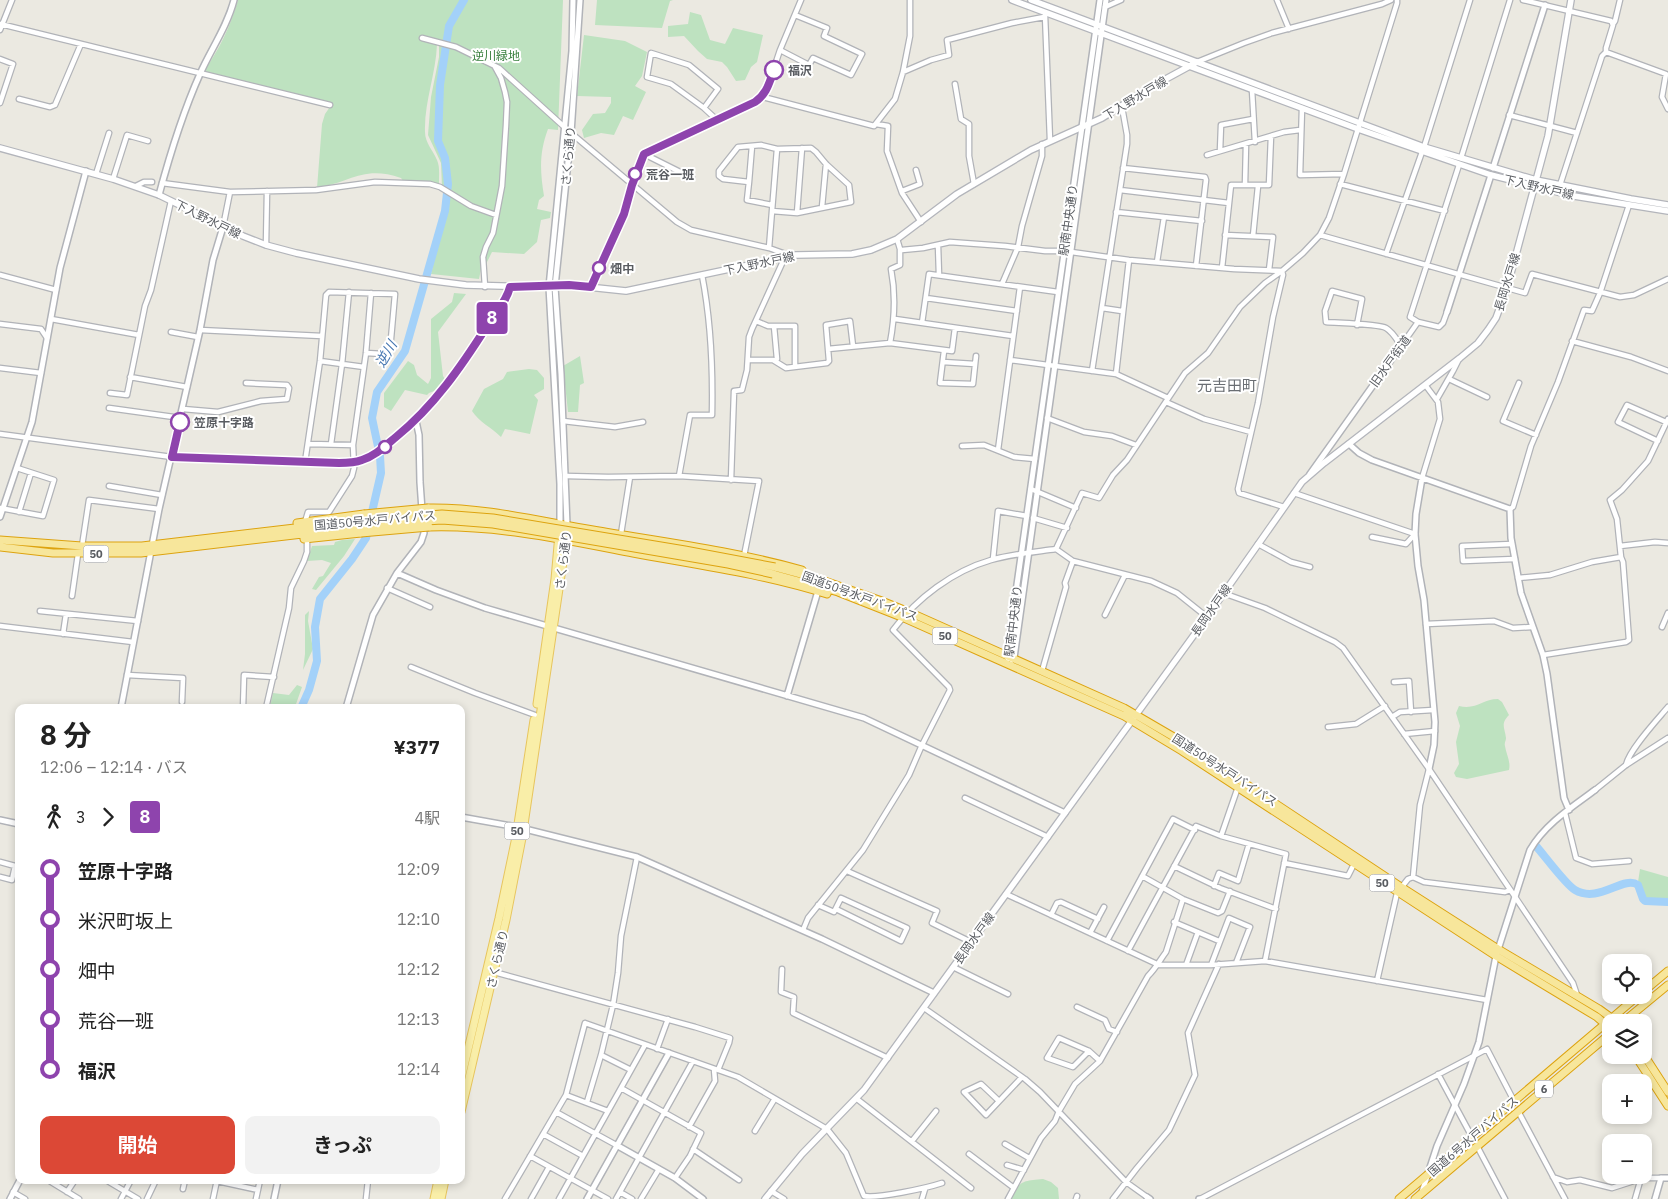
<!DOCTYPE html>
<html lang="ja">
<meta charset="utf-8">
<style>
:root{--surface:#fff;--page:#f2f2f2;--text:#222;--muted:#767676;--accent:#dc4836}
body{margin:0;font-family:"IBM Plex Sans","Noto Sans JP",sans-serif;background:var(--page);color:var(--text);height:100vh;display:flex;flex-direction:column;font-size:19px;white-space:nowrap}
*{box-sizing:border-box;margin:0}
p{font-size:16px;color:var(--muted)}
.icon{flex:none;width:28px;height:28px;fill:none;stroke:currentColor;stroke-width:2;stroke-linecap:round;stroke-linejoin:round}
.map{position:relative;flex:1;overflow:hidden}
.sheet{position:absolute;left:15px;top:704px;width:450px;height:480px;display:flex;flex-direction:column;background:var(--surface);border-radius:10px;box-shadow:0 2px 8px #0003}
.sheet>*{flex:none}
.badge{padding:0 10px;border-radius:4px;font-size:18px;line-height:32px}
.controls{position:absolute;left:1602px;top:954px;display:grid;gap:10px}
.controls a{display:grid;place-items:center;width:50px;height:50px;border-radius:10px;background:var(--surface);box-shadow:0 2px 8px #0003;font-size:25px}
.map>.badge{position:absolute;translate:-50% -50%;box-shadow:0 0 0 2px #fff}
.legs{display:flex;align-items:center;gap:8px;height:55px;padding:0 25px;font-size:16px}
.legs p{margin-inline-start:auto}
.overview{display:flex;align-items:center;justify-content:space-between;height:85px;padding:0 25px}
h1{font-size:28px;font-weight:700;line-height:38px}
.button{display:flex;gap:10px;margin-top:auto;padding:10px 25px}
.button a{flex:1;height:58px;border-radius:10px;background:var(--accent);color:#fff;font-size:20px;font-weight:700;line-height:58px;text-align:center}
.button a+a{background:var(--page);color:var(--text)}
ul{padding:0 25px;list-style:none}
li{display:flex;align-items:center;gap:18px;height:50px;font-size:19px}
li i{display:grid;place-items:center;width:8px;height:100%;margin:0 6px;background:currentColor}
li i::after{content:'';width:12px;height:12px;margin:-6px;border:4px solid;border-radius:50%;background:var(--surface)}
li p{margin-inline-start:auto}
li:first-child i{background:linear-gradient(#0000 50%,currentColor 0)}
li:last-child i{background:linear-gradient(currentColor 50%,#0000 0)}
.map>svg:first-child{display:block}
</style>
<div class="map">
<svg width="1668" height="1199" viewBox="0 0 1668 1199">
<rect width="100%" height="100%" fill="#ebe9e1"/>
<path fill="#bee2c0" d="M238 0H563L558 130 548 129C539 153 540 171 544 196L539 200 537 209 551 212 550 218 541 220 537 242 524 254 492 252 486 264H482L479 279 431 274 451 192 442 187 441 163 428 135 431 97 439 57V44L432 43 437 44C436 74 424 102 425 132 425 143 433 150 437 160 440 167 439 175 439 183L437 184 404 182 401 178C364 165 351 182 317 188L322 124 325 114 332 104 204 71C219 50 231 25 238 0Z
M597 0H673L670 1 662 28 595 25Z
M690 12 701 15 710 40 725 44 733 28 763 35 757 62 751 67 745 80 736 81 727 67 722 62 707 59 698 51 684 36 668 37V26L688 24Z
M584 35 625 41 647 52 642 76 635 86 646 92 633 120 623 116 614 135 601 133 584 138 582 130 593 114 605 113 611 103V97L577 96Z
M454 293 466 294 438 332 443 376 445 379 437 390 429 393 427 395 405 390 391 411 384 407V393L408 361 414 365 417 375 428 384 431 378V319L452 302Z
M580 356 584 383 580 385 578 412H568L563 366Z
M529 369 537 370 544 378V389L534 395 538 400 530 434 505 429 501 437C491 427 479 422 472 411L484 389 503 379 507 372Z
M355 539 344 556 316 590 312 589 319 577 323 576 331 563 322 560 307 561 312 546 334 545 335 542 342 540Z
M309 611 308 621 313 649 303 670 305 654V615Z
M297 685 302 687 295 707H270L273 693 289 695Z
M1498 699 1502 702 1509 715C1500 724 1505 728 1506 738 1506 741 1504 743 1505 746 1506 754 1511 761 1509 770L1467 779 1456 777 1454 773 1459 764 1456 742 1460 726 1456 713 1459 706C1477 710 1482 699 1498 699Z
M1640 869 1668 877V901L1649 900 1644 898 1638 882Z
M1043 1179 1051 1182 1058 1188 1059 1199H1010C1020 1180 1023 1181 1043 1179Z"/>
<g fill="none" stroke-linecap="round" stroke-linejoin="round">
<path stroke="#a3d1f9" stroke-width="8" d="M301 708 309 690 317 661 315 627 320 599 352 559 366 538 381 473 380 456 372 418 377 392 405 351 445 211 448 184 445 158 438 141 440 85 449 26 464 0
M1536 846C1544 855 1566 885 1575 890 1599 904 1623 875 1638 885L1643 899 1645 901 1668 902"/>
<defs>
<path id="minor" d="M1277 0 1289 29
M1523 0 1611 21 1613 25 1606 48V52L1666 74 1662 97 1668 109
M1105 7 1121 0
M1045 15 1050 140
M0 24 330 105
M1613 24 1615 21 1620 0
M0 30 12 0
M422 38 456 47 499 68 571 133 677 222 691 230 769 248 783 253 785 257 752 329 749 337 747 370 742 390 734 391 731 480
M780 50 809 65 813 58 851 75 862 54 824 36 827 28 795 15
M0 59 13 64 0 103
M1197 62 1244 43 1272 33 1382 4 1391 0
M903 72 931 60 949 55 947 40 1012 23 1044 17
M955 84 961 119 969 124V156L974 184
M1252 90 1255 142
M763 97 874 126 895 99 903 72 910 36V0
M19 99 50 107 55 105 81 44
M704 108 718 89 689 65 651 53 647 77 671 84 704 108 717 120
M1302 108 1300 175 1344 174
M1509 115 1577 133
M876 124 888 126 887 151 902 193 921 222
M1424 147 1470 0
M1220 151 1221 125 1253 119
M644 154 692 178
M1207 155 1284 132 1300 130
M1461 158 1510 0
M1123 168 1205 177 1206 180 1196 266
M96 174 109 133
M113 179 127 135 148 141
M749 182 752 146
M162 183 230 192 316 190 375 182 430 184 440 187 471 206 496 215
M1340 184 1445 211
M1245 185 1246 144
M1560 185 1602 56 1606 52
M136 186 144 182H152
M1120 190 1229 203
M902 191 920 184 916 170
M822 207 826 164
M772 211 797 213 851 202 849 185 826 164 816 152 811 148 777 149 761 145 738 147 719 171V176L723 179 749 182 747 200 772 205
M1116 212 1202 221
M797 213 802 148
M223 227 230 192
M1225 235 1273 237 1269 270
M1320 235 1525 293 1532 274 1620 297 1634 295 1668 279
M1253 236 1258 186
M897 239 900 249 902 250 923 248 950 242 1005 246 1045 251H1064L1129 260 1234 269 1282 271 1283 275 1273 317 1258 403 1238 489 1239 493 1284 507
M266 245 267 191
M938 245 939 275
M769 248 777 149
M900 249V265L891 269C896 295 895 317 890 343L952 351 955 328
M1386 254 1422 152
M1157 262 1164 217
M1222 268 1231 185H1269L1271 136
M0 275 56 290
M1002 284 1018 247 1022 226 1042 156V144
M485 287 483 257 486 247 493 233 502 186 506 125 507 102 505 92 501 78 495 67
M591 287 625 214 632 185 644 154 755 102 763 97 766 92 780 50 801 0
M926 298 1017 311
M1102 308 1122 311
M51 319 139 335
M895 319 1013 336
M756 321 768 326H795V367
M1418 322 1410 317 1459 165
M922 323 929 274 1058 292
M0 324 41 329 47 338
M1357 325 1362 299 1332 291 1325 311 1326 322C1337 323 1379 324 1386 328 1393 332 1397 340 1401 346L1418 322 1439 327 1443 323 1447 312
M774 326 777 359 775 361
M200 330 322 336
M171 332 198 337
M1572 341 1631 357 1668 371
M828 349 890 343
M944 351 940 383 973 384 976 356
M748 360H773L786 368 827 363 829 361 826 325 850 321 853 346
M1010 360 1116 374 1168 398
M320 361 364 367
M943 362 975 364
M0 368 41 373
M1092 371 1127 144V135L1122 107
M1116 374 1129 260
M130 377 187 387
M1449 379 1487 397
M1519 383 1503 421 1536 435
M110 393 127 395 145 306 151 290 171 201
M1437 399 1453 371 1458 361
M1166 402 1204 419 1251 432
M109 408 181 418
M183 409 218 412 261 401 287 399 289 388 287 385 246 383
M1047 418 1084 432 1112 436 1136 445
M416 421 448 384 466 360 490 320 504 302 510 287
M563 421 615 427 643 422
M0 434 172 457
M1658 441 1618 422 1627 405 1666 422
M309 444 353 445
M331 444 342 364 349 292
M962 446 984 445 1014 457 1035 459
M998 450 1020 287
M305 462 320 361 326 295 329 292 395 294 390 350 384 354 366 353
M566 476 608 477 679 476 759 481 744 556
M679 476 690 415H712C713 368 711 321 702 275
M1422 478 1440 419 1438 402 1426 386
M109 486 162 495
M1031 489 1076 508
M1294 493 1415 534 1406 544 1372 537
M0 508 43 516 54 480 17 468
M1510 509 1513 507 1531 446 1558 382 1584 310 1592 311 1600 293 1629 205
M19 512 31 473
M1033 518 1067 528
M305 522 308 512H329L352 476 354 468 353 445 366 353 371 293
M621 534 630 477
M1258 544 1291 562 1310 567
M1512 544 1462 546 1463 561 1515 559
M82 546 89 500 159 509
M1620 546 1655 542 1668 543
M1056 549 1073 561 1151 581 1177 593 1207 617
M993 559 998 511 1027 516
M1518 578 1550 575 1592 562 1621 557
M387 588 430 607
M1223 593 1265 608 1335 642 1343 648 1429 769 1573 983 1577 995
M72 596 78 554
M40 611 138 621
M1105 615 1125 575
M1426 624 1494 621 1513 628 1532 627
M0 626 133 642
M1662 627 1668 613
M63 634 66 614
M1543 655 1626 642 1629 640 1623 562 1621 557 1617 519 1610 500 1622 490 1648 461 1668 419
M411 667 475 693 535 715
M1042 671 1066 587 1065 583 1073 561
M127 675 183 678 182 702
M1394 682 1409 681 1411 712
M243 708 244 675 274 677
M266 708 289 608 291 588 304 561 307 552V538
M1392 717 1400 712 1433 710
M1328 727 1356 724 1385 706
M1404 734 1435 731
M1626 765C1629 750 1657 720 1668 707
M1429 769 1420 805 1413 877 1424 882 1505 892 1510 890
M1595 790 1626 765 1668 738
M965 798 1048 837
M1565 813 1576 858 1592 864 1629 861
M1221 836 1238 787
M0 862 15 866 12 880 0 877
M1284 863 1348 876 1354 864
M1174 866 1220 888 1276 909
M847 871 937 911 932 923 971 942
M1142 876 1183 899 1218 913 1222 911 1230 891
M1214 886 1219 873 1238 881 1249 844
M1006 894 1159 965H1211L1265 961 1487 1000
M818 905 834 912 841 898 907 928 901 941 836 909
M1051 915 1057 903 1061 902 1098 919
M1174 922 1219 941
M803 930 808 918 863 850 909 775 922 745 950 690 949 687 893 630C917 598 953 571 991 560 1012 554 1035 552 1056 549L1082 493 1099 498 1113 475 1127 460 1185 373 1208 353 1240 307 1265 283 1282 271 1303 253 1320 235 1329 218 1344 174 1397 3V0
M1090 933 1104 907
M1107 941 1173 819 1195 830
M1128 951 1196 826 1221 836 1286 854 1265 961
M1186 965 1198 932
M1211 965 1229 918 1250 927 1236 963
M953 967 1008 994
M782 969 781 992 794 997 793 1013 888 1058
M487 970 695 1027 730 1038 729 1043 718 1070
M1377 981 1397 893 1408 879 1413 877
M1077 1007 1105 1020 1109 1029 1117 1032
M924 1008 1025 1079 1040 1092 1126 1182 1147 1197
M657 1049 668 1019
M1089 1051 1073 1067 1047 1058 1059 1038 1089 1051 1100 1061
M601 1055 631 1070
M1438 1074 1472 1137
M621 1088 701 1133 690 1156 675 1178
M566 1095 608 1111
M857 1099 971 1188
M999 1101 981 1084 964 1092 986 1115 1022 1077
M587 1102 601 1055 613 1005 618 973 621 936 637 857
M1518 1111 1565 1199
M556 1112 618 1146
M689 1127 715 1081 714 1069
M755 1131 774 1100
M543 1134 583 1156
M912 1141 936 1111
M1005 1144 1029 1158
M1477 1146 1505 1199
M693 1149 739 1180
M969 1154 1014 1188
M530 1156 608 1199
M1007 1165 1024 1170
M1553 1177 1567 1182 1580 1180 1612 1188 1643 1178H1661
M48 1180 79 1199
M106 1180 138 1199
M217 1181 258 1190
M183 1189 185 1180
M771 1191 784 1199
M13 1192 25 1199
M67 1192 75 1180
M620 1192 632 1199
M121 1199 131 1180
M147 1199 156 1180
M213 1199 217 1180
M256 1199 260 1180
M366 1199 368 1180
M505 1199 566 1095 585 1023 738 1077 827 1129 846 1153 864 1196C876 1199 927 1188 942 1183
M531 1199 549 1167
M559 1199 645 1045
M616 1199 693 1061
M641 1199 659 1169
M922 1199 925 1189
M1008 1199 1041 1138 1055 1121 1059 1111 1075 1084 1100 1061 1148 976C1156 968 1160 960 1166 952L1183 899
M1076 1199 1077 1196
M1113 1199 1137 1168 1169 1130 1195 1075 1188 1033 1219 964
M1200 1199 1487 1049 1514 1101
M1635 1199 1641 1178"/>
<path id="tertiary" d="M1493 168 1545 5
M159 195C170 154 183 112 200 74 211 49 227 27 234 0
M1447 312 1491 175
M1349 444 1359 453 1372 460 1510 509 1511 538 1521 593 1543 655 1547 674 1564 798 1569 810
M172 457 339 463C373 462 391 442 416 421L419 435 420 482 422 510
M1310 474 1401 346
M1422 478 1416 514 1415 534 1418 566 1424 600 1435 722 1434 745 1429 769
M0 517 32 422 60 268 86 171
M560 524V484L549 287 572 51 573 0
M567 525 561 374 555 287 571 133 580 0
M397 573 436 590 485 608 864 718 1065 813
M1008 659 1007 655 1100 0
M1012 660 1014 658 1106 0
M787 696 818 591
M121 708 159 509 200 330 213 260 223 227
M346 708 373 615 397 573 421 542 424 533 423 526
M461 817 517 827 637 857 822 939 934 993
M0 820 19 824
M618 1146 675 1178 703 1199
M1422 1192 1437 1146 1464 1084 1479 1042 1496 956 1530 850C1545 824 1572 807 1595 790
M1147 1197 1150 1199
M10 1199 20 1180
M274 1199 278 1180
M587 1199 669 1053
M1199 1199H1200
M1655 1199 1661 1178H1668"/>
<path id="secondary" d="M1012 0 1358 129 1491 175 1574 196 1668 211
M1031 0 1424 147 1536 180 1631 199 1668 205
M0 148 113 179 159 195 243 236 266 245 296 253 419 279 466 285 540 287 569 285 626 291 796 255 852 254 871 250 897 239 957 194 1031 150 1102 118 1153 86 1197 62
M765 1199 802 1154 864 1090 1207 617 1302 482 1324 463 1460 358 1478 343 1488 330 1496 318 1507 288 1548 136 1571 0"/>
<path id="primary" d="M537 704 555 579 559 534
M461 1079 499 918 516 837 534 720
M461 1112 506 920 522 838 567 535
M434 1199 438 1180
M441 1199 445 1180"/>
<path id="trunk" d="M428 508C484 507 539 521 593 530 663 542 734 551 802 570
M297 523 364 514
M429 527C498 525 566 540 633 553 698 565 764 574 827 594
M304 539 361 533
M0 540 82 546H142L363 520
M0 547 53 553H141L362 527
M775 567 816 578 879 600 909 612 1124 708 1184 743 1401 887 1498 949 1599 1009 1617 1022
M773 574 838 592 904 618 1124 716 1182 751 1496 956 1597 1017 1611 1029
M1644 991 1668 971
M1623 1022 1668 985
M1635 1055 1668 1106
M1644 1055 1668 1092
M1399 1199 1639 995
M1415 1199 1611 1033"/>
</defs>
<use href="#minor" stroke="#b1b3b8" stroke-width="7"/>
<use href="#tertiary" stroke="#b1b3b8" stroke-width="8"/>
<use href="#secondary" stroke="#b3b5bb" stroke-width="8"/>
<use href="#primary" stroke="#e7c55e" stroke-width="9"/>
<use href="#trunk" stroke="#dda30f" stroke-width="9"/>
<use href="#minor" stroke="#fff" stroke-width="4.5"/>
<use href="#tertiary" stroke="#fff" stroke-width="5"/>
<use href="#secondary" stroke="#fff" stroke-width="5.5"/>
<use href="#primary" stroke="#f9eea8" stroke-width="7"/>
<use href="#trunk" stroke="#f7e69b" stroke-width="7"/>
<defs>
<path id="trunk-bridge" d="M364 514 428 508
M363 520 442 514 493 518 685 550 775 567
M362 527 394 523 442 520 493 524 728 564 773 574
M361 533 429 527"/>
</defs>
<use href="#trunk-bridge" stroke="#dda30f" stroke-width="9" stroke-linecap="butt"/>
<use href="#trunk-bridge" stroke="#f7e69b" stroke-width="7"/>
</g>
<g fill="none" stroke-linecap="round" stroke-linejoin="round">
<defs>
<path id="line-1" d="M180 422 172 457 339 463C347 463 354 463 362 460 375 456 385 446 396 437 434 406 461 367 487 326 495 312 506 303 510 287L569 285 591 287 624 214 632 185 644 154 755 102C767 94 769 83 774 70"/>
</defs>
<use href="#line-1" stroke="#fff" stroke-width="11"/>
<use href="#line-1" stroke="#8e44ad" stroke-width="8"/>
</g>
<g fill="#fff" stroke="#8e44ad" stroke-width="2.5">
<circle cx="774" cy="70" r="9"/>
<circle cx="635" cy="174" r="6"/>
<circle cx="599" cy="268" r="6"/>
<circle cx="180" cy="422" r="9"/>
<circle cx="385" cy="447" r="6"/>
</g>
<g text-anchor="middle" dominant-baseline="central" stroke-width="4" stroke-linejoin="round" paint-order="stroke">
<g fill="#fff" stroke="#8b8d90" stroke-width="1">
<rect x="83.5" y="545.5" width="25" height="17" rx="4"/>
<rect x="932.5" y="627.5" width="25" height="17" rx="4"/>
<rect x="504.5" y="822.5" width="25" height="17" rx="4"/>
<rect x="1369.5" y="874.5" width="25" height="17" rx="4"/>
<rect x="1535" y="1080.5" width="18" height="17" rx="4"/>
</g>
<g font-size="11" font-weight="bold" fill="#595c61">
<text x="96" y="554">50</text>
<text x="945" y="636">50</text>
<text x="517" y="831">50</text>
<text x="1382" y="883">50</text>
<text x="1544" y="1089">6</text>
</g>
<g font-size="12" fill="#3a803f" stroke="#fff">
<text x="496" y="55">逆川緑地</text>
</g>
<g font-size="12" font-weight="bold" fill="#595c61" stroke="#fff" text-anchor="start">
<text x="788" y="70">福沢</text>
<text x="646" y="174">荒谷一班</text>
<text x="610" y="268">畑中</text>
<text x="194" y="422">笠原十字路</text>
</g>
<g font-size="12" fill="#595c61" stroke="#fff">
<text transform="translate(1135 98) rotate(-31)">下入野水戸線</text>
<text transform="translate(568 156) rotate(-85)">さくら通り</text>
<text transform="translate(1539 187) rotate(13)">下入野水戸線</text>
<text transform="translate(208 219) rotate(26)">下入野水戸線</text>
<text transform="translate(1068 220) rotate(-82)">駅南中央通り</text>
<text transform="translate(759 263) rotate(-12)">下入野水戸線</text>
<text transform="translate(1507 282) rotate(-73)">長岡水戸線</text>
<text transform="translate(1390 361) rotate(-54)">旧水戸街道</text>
<text transform="translate(375 520) rotate(-5)">国道50号水戸バイパス</text>
<text transform="translate(563 560) rotate(-83)">さくら通り</text>
<text transform="translate(860 596) rotate(20)">国道50号水戸バイパス</text>
<text transform="translate(1211 610) rotate(-55)">長岡水戸線</text>
<text transform="translate(1013 621) rotate(-83)">駅南中央通り</text>
<text transform="translate(1225 770) rotate(33)">国道50号水戸バイパス</text>
<text transform="translate(974 938) rotate(-54)">長岡水戸線</text>
<text transform="translate(497 959) rotate(-77)">さくら通り</text>
<text transform="translate(1473 1136) rotate(-41)">国道6号水戸バイパス</text>
</g>
<g font-size="14" font-style="italic" fill="#4677b1" stroke="#fff">
<text transform="translate(386 354) rotate(-60)">逆川</text>
</g>
<g font-size="15" fill="#6a6e73" stroke="#fff">
<text x="1227" y="385">元吉田町</text>
</g>
</g>
</svg>
<div class="controls">
<a><svg class="icon" aria-label="locate" viewBox="0 0 24 24"><circle cx="12" cy="12" r="6"/><path d="M12 2v4M12 18v4M2 12h4M18 12h4"/></svg></a>
<a><svg class="icon" aria-label="layers" viewBox="0 0 24 24"><path d="M12 4l9 5-9 5-9-5zM3 14l9 5 9-5"/></svg></a>
<a>+</a>
<a>−</a>
</div>
<b class="badge" style="left:492px;top:318px;background:#8e44ad;color:#fff">8</b>
<section class="sheet">
<div class="overview"><div><h1>8 分</h1><p>12:06 – 12:14 · バス</p></div><b>¥377</b></div>
<div class="legs"><svg class="icon" aria-label="walk" viewBox="0 0 24 24"><circle cx="13" cy="4" r="2"/><path d="M13 8l-2 6 4 7M11 14l-3 7M7 12l3-4h3l4 4"/></svg>3<svg class="icon" aria-label="forward" viewBox="0 0 24 24"><path d="M9 5l7 7-7 7"/></svg><b class="badge" style="background:#8e44ad;color:#fff">8</b><p>4駅</p></div>
<ul>
<li><i style="color:#8e44ad"></i><b>笠原十字路</b><p>12:09</p></li>
<li><i style="color:#8e44ad"></i><span>米沢町坂上</span><p>12:10</p></li>
<li><i style="color:#8e44ad"></i><span>畑中</span><p>12:12</p></li>
<li><i style="color:#8e44ad"></i><span>荒谷一班</span><p>12:13</p></li>
<li><i style="color:#8e44ad"></i><b>福沢</b><p>12:14</p></li>
</ul>
<div class="button"><a>開始</a><a>きっぷ</a></div>
</section>
</div>
